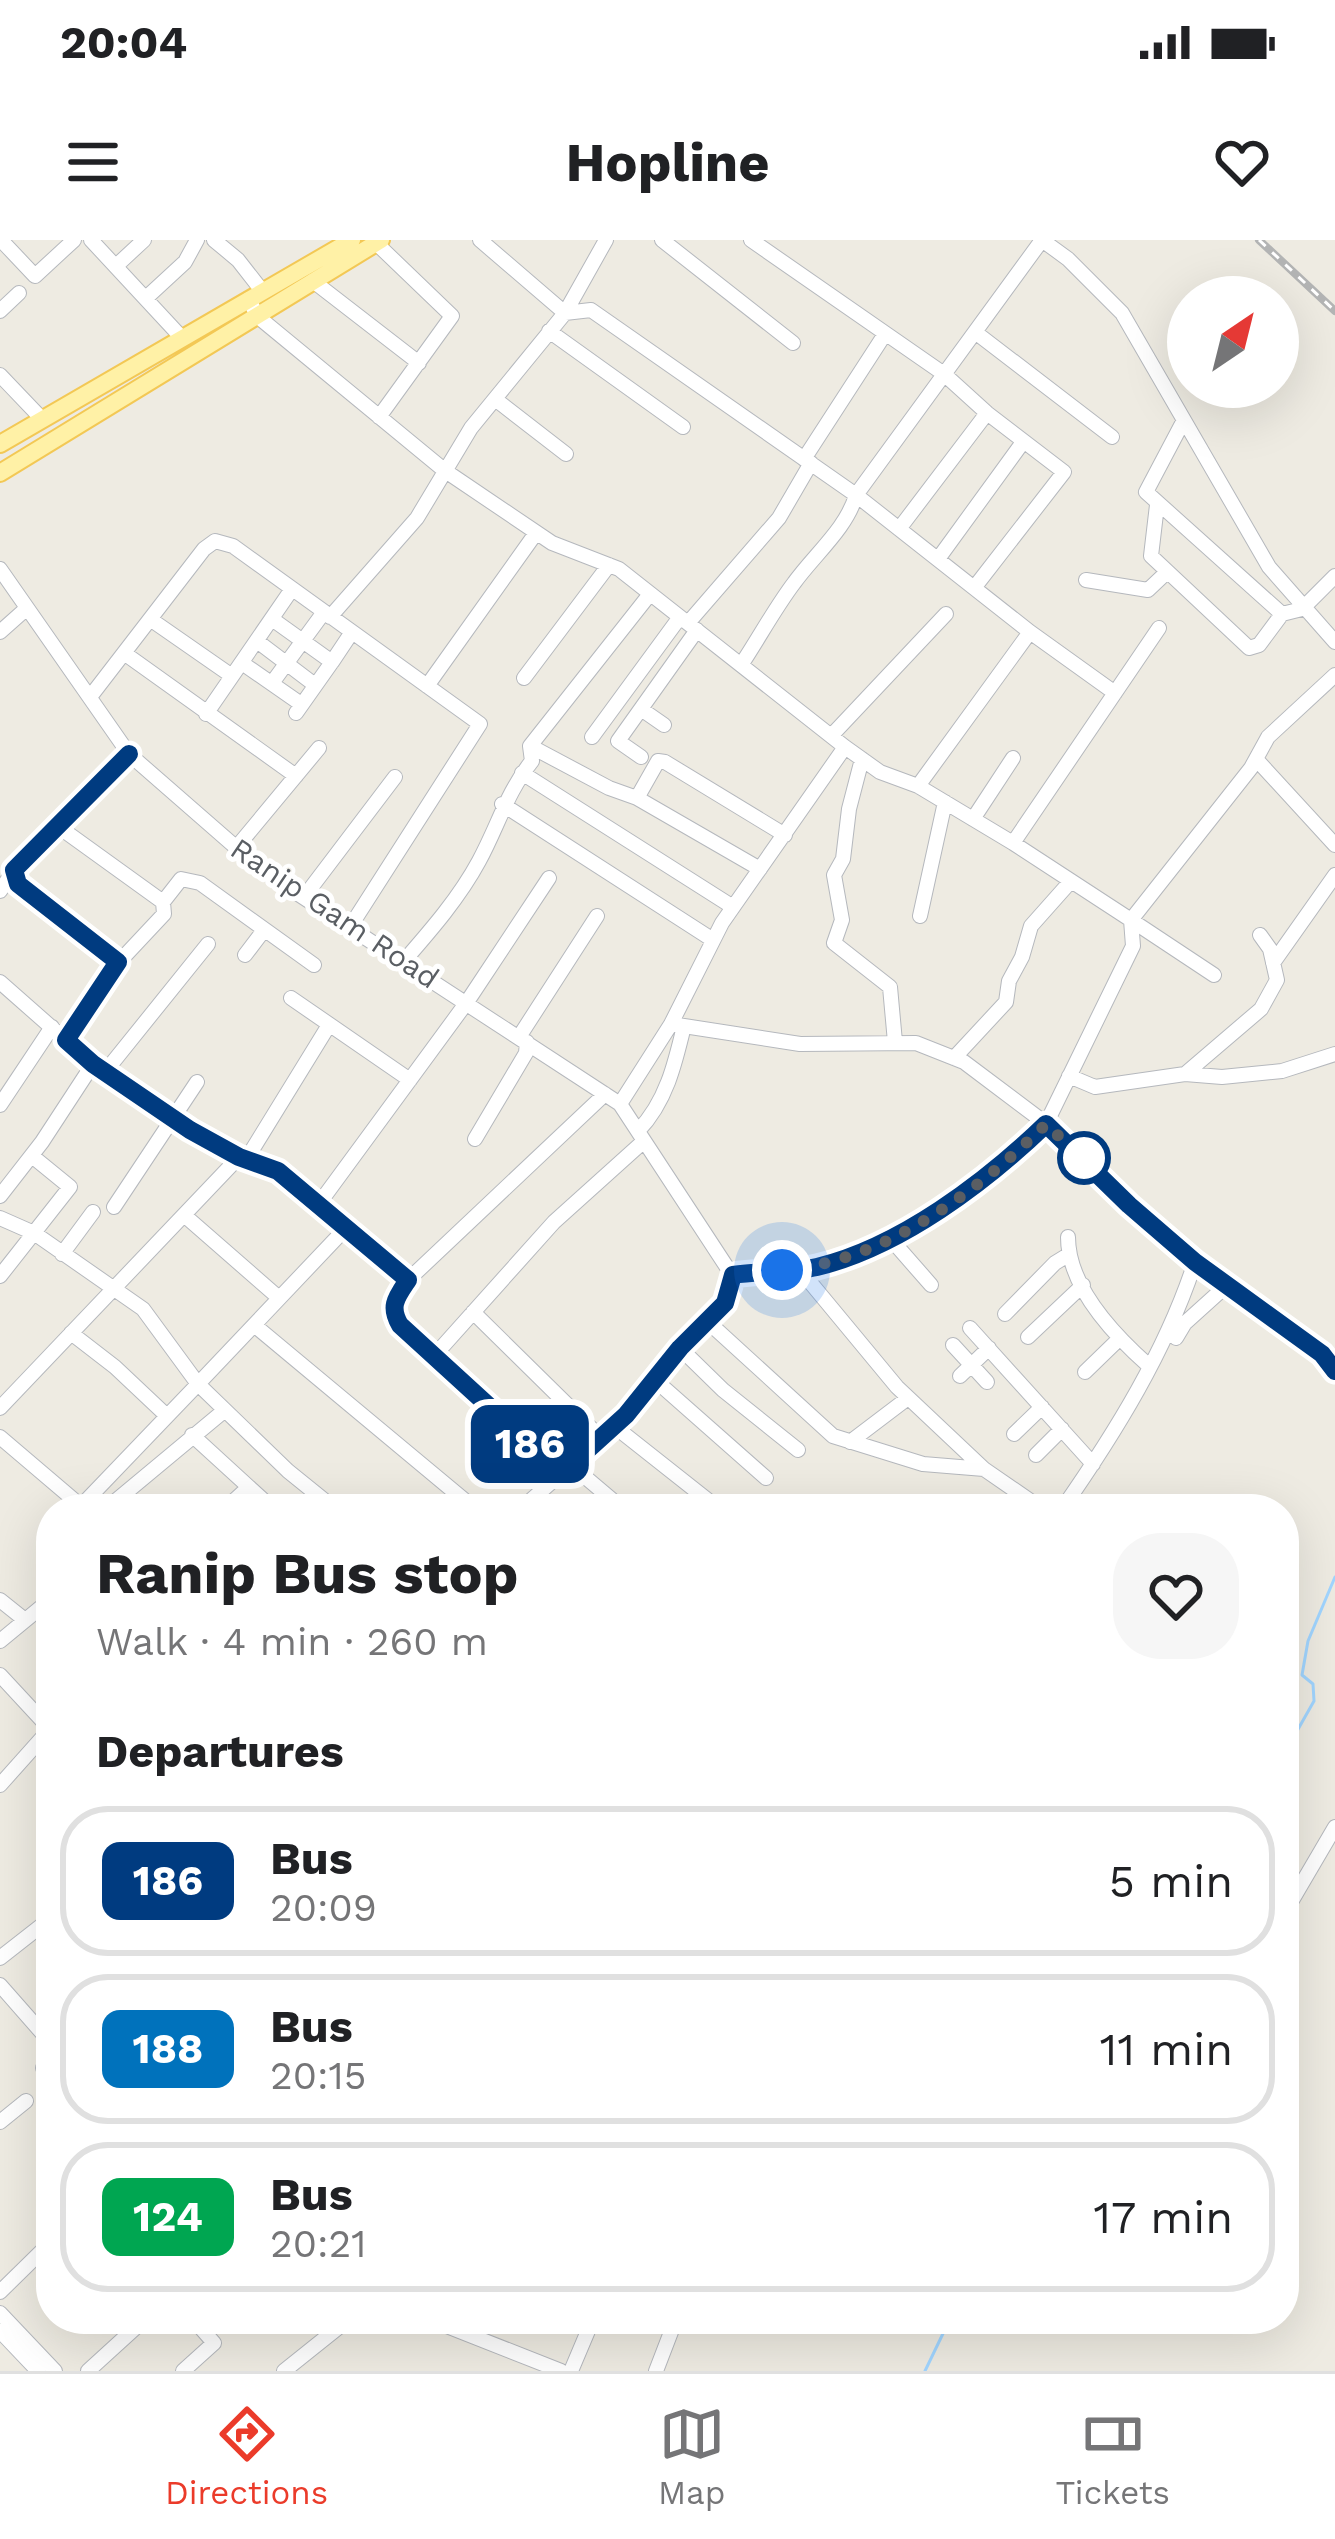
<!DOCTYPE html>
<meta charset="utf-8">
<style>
:root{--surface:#fff;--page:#f6f6f6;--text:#202124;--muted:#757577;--line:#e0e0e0;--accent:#eb3b2a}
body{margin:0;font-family:"Work Sans",sans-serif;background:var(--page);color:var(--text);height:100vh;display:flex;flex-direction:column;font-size:45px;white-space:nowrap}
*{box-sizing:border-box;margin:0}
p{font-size:39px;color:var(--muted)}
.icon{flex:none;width:66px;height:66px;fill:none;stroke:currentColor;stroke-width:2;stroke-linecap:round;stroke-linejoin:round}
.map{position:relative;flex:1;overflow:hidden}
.drawer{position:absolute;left:36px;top:1254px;width:1263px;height:840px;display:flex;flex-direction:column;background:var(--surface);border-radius:48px;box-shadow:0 12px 48px #0002}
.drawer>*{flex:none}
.badge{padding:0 24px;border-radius:18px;font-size:42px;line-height:78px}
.needle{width:78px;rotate:35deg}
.buttons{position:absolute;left:1167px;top:36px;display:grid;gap:24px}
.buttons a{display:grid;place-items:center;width:132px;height:132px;border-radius:50%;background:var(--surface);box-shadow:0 12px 48px #0002;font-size:60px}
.you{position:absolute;width:60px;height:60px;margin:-30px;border:9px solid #fff;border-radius:50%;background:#1a73e8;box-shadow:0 0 0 18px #1a73e833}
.map>.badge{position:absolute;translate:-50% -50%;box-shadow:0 0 0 6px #fff}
h2{padding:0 60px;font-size:45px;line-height:108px}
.round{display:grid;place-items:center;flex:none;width:126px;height:126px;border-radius:48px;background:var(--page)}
.head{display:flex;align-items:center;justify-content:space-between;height:204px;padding:0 60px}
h1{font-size:57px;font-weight:700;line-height:90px}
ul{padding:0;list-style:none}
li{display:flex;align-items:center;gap:36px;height:150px;margin:0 24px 18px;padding:0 36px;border:6px solid var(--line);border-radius:48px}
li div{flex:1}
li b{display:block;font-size:45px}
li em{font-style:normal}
li .badge{min-width:132px;font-weight:700;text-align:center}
.status{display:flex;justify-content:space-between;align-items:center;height:84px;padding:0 60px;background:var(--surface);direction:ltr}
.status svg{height:33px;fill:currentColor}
header{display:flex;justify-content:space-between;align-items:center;height:156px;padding:0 60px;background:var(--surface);font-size:54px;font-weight:700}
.tabs{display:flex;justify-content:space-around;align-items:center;height:168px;border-top:3px solid var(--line);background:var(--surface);font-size:33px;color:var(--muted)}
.tabs a{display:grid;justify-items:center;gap:6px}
.tabs .active{color:var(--accent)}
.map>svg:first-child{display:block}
</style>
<div class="status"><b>20:04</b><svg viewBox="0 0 49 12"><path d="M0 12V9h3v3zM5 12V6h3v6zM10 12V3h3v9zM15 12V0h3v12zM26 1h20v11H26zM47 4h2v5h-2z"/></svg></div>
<header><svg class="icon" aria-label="menu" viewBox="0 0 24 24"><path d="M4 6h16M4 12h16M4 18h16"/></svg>Hopline<svg class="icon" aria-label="heart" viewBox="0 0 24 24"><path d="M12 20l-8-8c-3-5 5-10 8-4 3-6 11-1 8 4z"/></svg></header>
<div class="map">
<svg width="1335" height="2131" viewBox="0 0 1335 2131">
<rect width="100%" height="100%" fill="#eeebe2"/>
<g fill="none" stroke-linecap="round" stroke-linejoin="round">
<path stroke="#a1d5ff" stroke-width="3" d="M1284 1514 1314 1461 1313 1444 1302 1435 1308 1401 1335 1337
M925 2131 950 2079"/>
<defs>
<path id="minor" d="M1 0 35 36 74 0
M91 0 182 98
M214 0 238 20 263 52
M480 0 565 73 606 0
M662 0 793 103
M751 0 944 134 987 173 1064 232 974 348
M1042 0 1068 19 1122 73 1269 327 1335 402
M376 3 452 76 379 177
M116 26 144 0
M313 41 419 123
M146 58 185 22 197 0
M249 59 257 76 444 230 552 303 619 329 845 507 722 683 671 784 620 864
M0 71 19 53
M549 91 683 187
M975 92 1112 197
M0 135 42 179
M495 159 566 214
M1184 180 1146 252 1282 374 1302 369
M804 219 885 94
M1157 265 1151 316 1249 408 1259 405 1282 374
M899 289 987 173
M938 319 1023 202
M0 329 129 514 263 631 620 864 732 1035
M1086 340 1148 350 1167 332
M1302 369 1335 336
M330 377 417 278 471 188 565 73 591 70 856 255 1030 392 918 546
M150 379 232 436
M272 379 332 422 352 392
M688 383 779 278 811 223
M0 392 27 368
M1030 392 1115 453
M257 401 315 445
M124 413 296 536
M242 423 301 464
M741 425C759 398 775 368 794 343 814 315 847 288 856 255L1042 0
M524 438 609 325
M272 443 324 372
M427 446 536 293
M90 457 204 309 215 301 233 306 480 484 350 687
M641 469 664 485
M296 473 332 422
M206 474 292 349
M831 496 946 374
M592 497 680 377
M530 506 609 548 637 558 760 629
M641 517 618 501 697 390
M862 519 849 569 843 619 834 635 842 680 834 703 890 747 895 802
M1256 519 1335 605
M522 533 733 667
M637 558 658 521 665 522 785 595
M502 564 713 700
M973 579 1013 518
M59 587 163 662
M1013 603 1159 388
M236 608 319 508
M14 630 18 644 119 722
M0 651 14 630 129 514
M304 657 395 537
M920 676 945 562
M245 715 264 690
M404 721C431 690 459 658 479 621 498 586 507 552 532 521L530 506 650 354
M1273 723 1335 635
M1214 735 1131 680 1251 528 1268 497 1335 435
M0 742 93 824 190 891 239 917 278 931 408 1040C396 1057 388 1066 400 1085L562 1233
M291 758 410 840
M671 784 800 804 916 803 964 822 1065 898 1129 966 1195 1022 1322 1114 1335 1131
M519 797 597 676
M66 800 119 722 164 674 163 662 181 639 200 643 314 725
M954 818 1006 762 1009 741 1022 717 1031 686 1071 641
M105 832 208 704
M1185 834 1261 769 1277 740 1270 709 1260 695
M1069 836 1095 847 1185 834 1222 837 1282 831 1335 814
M0 865 52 787
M638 891C666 862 675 824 684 786
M475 899 526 813 527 802
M246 920 329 785
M0 956 42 902 93 824
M318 965 467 762 549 638
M114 967 197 842
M184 975 279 1058
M0 978 34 993 143 1069 198 1144 346 988
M889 997 931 1045
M1068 997C1068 1046 1113 1094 1148 1125
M62 1014 93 972
M807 1028 810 1042 897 1147 984 1229
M0 1036 70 947 32 916
M408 1040 605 854
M473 1072 601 1198
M1005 1074 1055 1023 1068 1015
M707 1081 833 1196 923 1224 984 1229 1042 1269
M254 1085 475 1269
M970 1088 1093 1224
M71 1093 115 1127 167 1176
M1028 1097 1083 1045
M1176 1098 1185 1083 1226 1046
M953 1105 987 1142
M680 1108 723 1150 798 1210
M434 1116 554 982 644 901
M1085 1132 1119 1099
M960 1136 989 1108
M655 1140 766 1238
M0 1168 239 917
M614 1186 719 1269
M1014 1194 1042 1167
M192 1195 273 1269
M0 1197 81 1266 198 1144 288 1231 335 1269
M850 1202 908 1158
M1036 1215 1062 1189
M571 1225 623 1269
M538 1255 553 1269
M106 1269 225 1170
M225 1269 249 1247
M521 1269 627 1175 680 1108 725 1063 732 1035 817 1027 877 1004 996 933 1046 884 1133 706 1131 680 1013 603 918 546 880 532 845 507
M1062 1269C1115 1193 1166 1111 1195 1022
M0 1360 25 1380
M0 1401 51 1359
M0 1435 51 1490
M0 1545 50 1489
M1284 1674 1335 1587
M0 1718 51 1678
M0 1745 51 1803
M43 1828 51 1820
M0 1882 26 1861
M0 2052 51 2002
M0 2073 55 2131
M429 2079 561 2131
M0 2091 38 2131
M88 2131 145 2079
M183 2131 214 2103 193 2079
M284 2131 349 2079
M571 2131 593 2079
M656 2131 676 2079"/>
<path id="major" d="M0 204 352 0
M0 233 381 0"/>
</defs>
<use href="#minor" stroke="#b5b8bd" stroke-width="16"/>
<use href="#major" stroke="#f3c855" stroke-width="20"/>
<use href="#minor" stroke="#fff" stroke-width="14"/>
<use href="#major" stroke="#fff1a6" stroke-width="16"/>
<defs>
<path id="rail" d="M1259 0 1335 71"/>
</defs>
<use href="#rail" stroke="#b3b4b4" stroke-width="8"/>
<use href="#rail" stroke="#fff" stroke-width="3" stroke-dasharray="9" stroke-linecap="butt"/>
</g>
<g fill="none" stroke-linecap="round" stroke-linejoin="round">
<defs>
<path id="line" d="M129 514 14 630 18 644 118 722 66 800 93 824 190 890 239 917 278 931 408 1040C396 1058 389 1066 400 1085L562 1233 626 1175 680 1108 725 1063 733 1035C760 1031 790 1033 817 1027 900 1007 986 942 1046 884L1129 965 1195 1022 1322 1114 1335 1131"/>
</defs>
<use href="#line" stroke="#fff" stroke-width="27"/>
<use href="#line" stroke="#003b80" stroke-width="18"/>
<path stroke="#5a5e63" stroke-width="12" stroke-dasharray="0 21.6" d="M782 1030C882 1023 977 952 1046 884L1097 932 1084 918"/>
</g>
<circle fill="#fff" stroke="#003b80" stroke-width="6" cx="1084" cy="918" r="24"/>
<g text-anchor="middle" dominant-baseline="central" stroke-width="10" stroke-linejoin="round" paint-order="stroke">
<g font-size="30" fill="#5a5e63" stroke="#fff">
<text transform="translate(335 673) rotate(34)">Ranip Gam Road</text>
</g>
</g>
</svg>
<div class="buttons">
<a><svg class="needle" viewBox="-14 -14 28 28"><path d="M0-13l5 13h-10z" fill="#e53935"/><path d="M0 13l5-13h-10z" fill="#757577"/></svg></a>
</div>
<div class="you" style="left:782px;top:1030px"></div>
<b class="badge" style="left:530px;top:1204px;background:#003b80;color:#fff">186</b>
<section class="drawer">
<div class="head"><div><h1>Ranip Bus stop</h1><p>Walk · 4 min · 260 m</p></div><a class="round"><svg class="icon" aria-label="heart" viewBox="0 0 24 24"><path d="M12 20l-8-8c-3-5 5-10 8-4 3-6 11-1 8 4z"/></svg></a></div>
<h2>Departures</h2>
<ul>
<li><span class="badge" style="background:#003b80;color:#fff">186</span><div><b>Bus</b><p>20:09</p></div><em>5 min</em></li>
<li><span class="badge" style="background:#0072bc;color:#fff">188</span><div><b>Bus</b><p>20:15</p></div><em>11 min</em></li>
<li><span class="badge" style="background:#00a651;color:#fff">124</span><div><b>Bus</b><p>20:21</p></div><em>17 min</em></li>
</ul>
</section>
</div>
<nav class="tabs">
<a class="active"><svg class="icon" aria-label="directions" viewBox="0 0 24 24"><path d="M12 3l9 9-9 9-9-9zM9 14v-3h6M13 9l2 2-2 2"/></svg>Directions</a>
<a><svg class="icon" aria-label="map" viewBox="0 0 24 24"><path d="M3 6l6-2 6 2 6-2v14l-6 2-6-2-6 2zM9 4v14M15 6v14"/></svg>Map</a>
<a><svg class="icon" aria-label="tickets" viewBox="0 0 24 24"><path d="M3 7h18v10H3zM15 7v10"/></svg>Tickets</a>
</nav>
